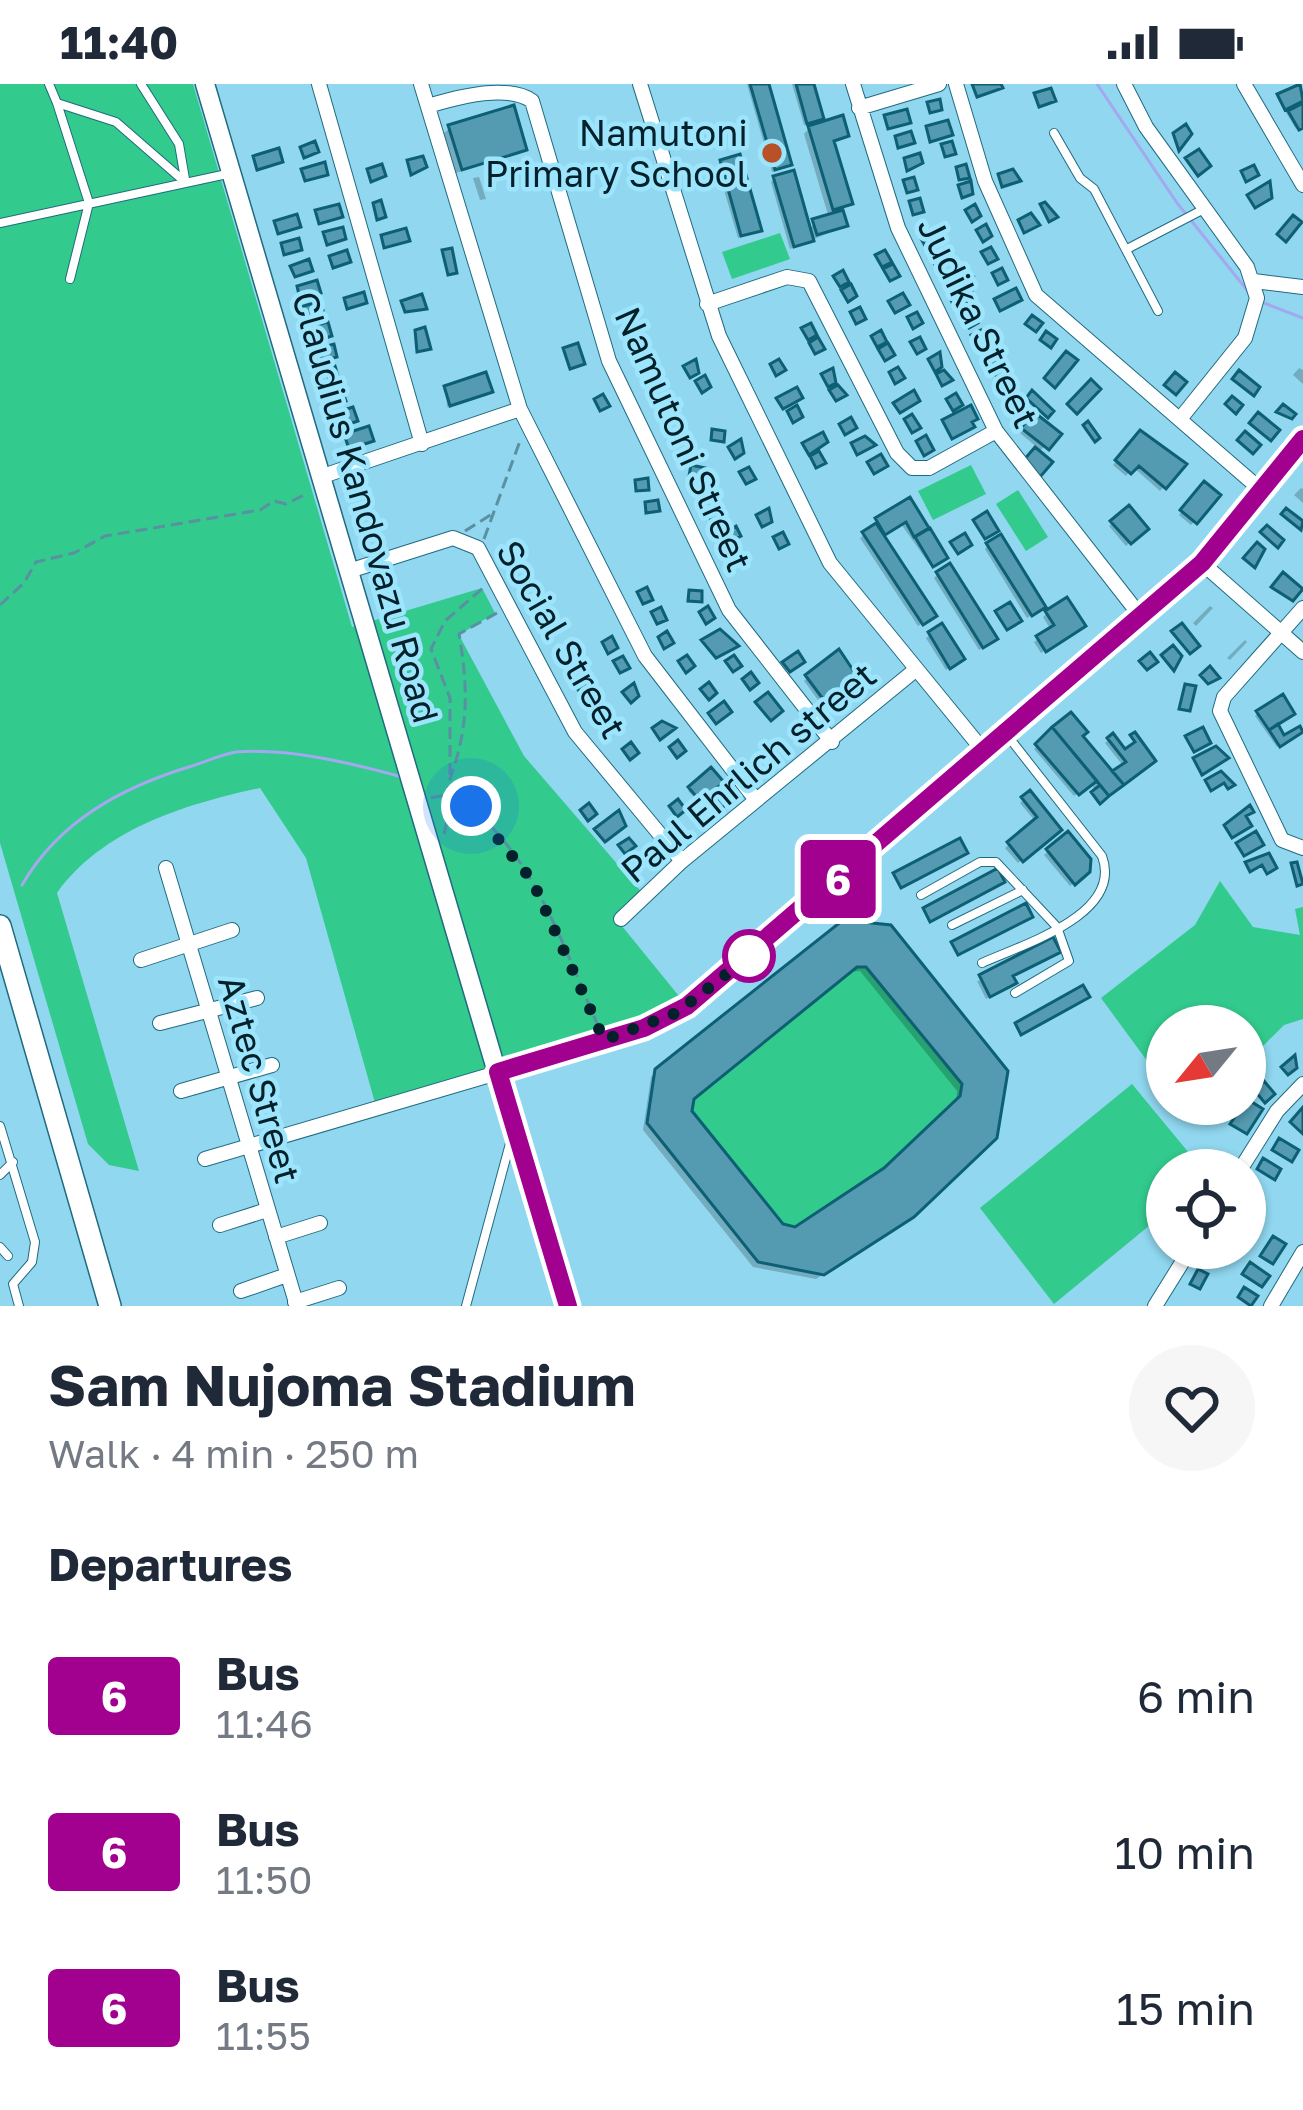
<!DOCTYPE html>
<meta charset="utf-8">
<style>
:root{--surface:#fff;--page:#f6f6f7;--text:#1f2937;--muted:#747a83}
body{margin:0;font-family:"Golos Text",sans-serif;background:var(--page);color:var(--text);height:100vh;display:flex;flex-direction:column;font-size:45px;white-space:nowrap}
*{box-sizing:border-box;margin:0}
p{font-size:39px;color:var(--muted)}
.icon{flex:none;width:66px;height:66px;fill:none;stroke:currentColor;stroke-width:2;stroke-linecap:round;stroke-linejoin:round}
.map{position:relative;height:1222px;overflow:hidden}
.details{display:flex;flex-direction:column;background:var(--surface);flex:1}
.details>*{flex:none}
.badge{padding:0 24px;border-radius:9px;font-size:42px;line-height:78px}
.needle{width:78px;rotate:240deg}
.buttons{position:absolute;left:1146px;top:921px;display:grid;gap:24px}
.buttons a{display:grid;place-items:center;width:120px;height:120px;border-radius:50%;background:var(--surface);box-shadow:0 3px 9px #0004;font-size:60px}
.you{position:absolute;width:60px;height:60px;margin:-30px;border:9px solid #fff;border-radius:50%;background:#1a73e8;box-shadow:0 0 0 18px #1a73e833}
.map>.badge{position:absolute;translate:-50% -50%;box-shadow:0 0 0 6px #fff}
h2{padding:0 48px;font-size:45px;line-height:108px}
.round{display:grid;place-items:center;flex:none;width:126px;height:126px;border-radius:63px;background:var(--page)}
.summary{display:flex;align-items:center;justify-content:space-between;height:204px;padding:0 48px}
h1{font-size:57px;font-weight:700;line-height:90px}
ul{padding:0;list-style:none}
li{display:flex;align-items:center;gap:36px;height:156px;padding:0 48px}
li div{flex:1}
li b{display:block;font-size:45px}
li em{font-style:normal}
li .badge{min-width:132px;font-weight:700;text-align:center}
.status{display:flex;justify-content:space-between;align-items:center;height:84px;padding:0 60px;background:var(--surface);direction:ltr}
.status svg{height:33px;fill:currentColor}
.map>svg:first-child{display:block}
</style>
<div class="status"><b>11:40</b><svg viewBox="0 0 49 12"><path d="M0 12V9h3v3zM5 12V6h3v6zM10 12V3h3v9zM15 12V0h3v12zM26 1h20v11H26zM47 4h2v5h-2z"/></svg></div>
<div class="map">
<svg width="1303" height="1222" viewBox="0 0 1303 1222">
<rect width="100%" height="100%" fill="#90d7ef"/>
<path fill="#32ca8d" d="M0 0H193L352 543 482 504 495 529 459 551 524 672 644 811 617 836 687 922 377 1026 306 774 260 704C186 720 103 745 57 809L139 1087 109 1081 88 1060 0 759Z
M780 149 790 175 732 195 722 168Z
M971 381 986 410 933 436 918 407Z
M1018 406 1048 453 1026 467 996 420Z
M1220 797 1253 843 1300 851 1295 825 1303 823V935L1284 941 1245 980V942H1167V1004L1101 914 1195 841Z
M843 836 891 841 1008 987 914 1133 824 1191 758 1178 647 1039 655 985Z
M1132 1000 1203 1086H1167V1127L1054 1220 980 1124Z"/>
<path fill="#0003" fill-rule="evenodd" d="M747 0H766L789 80 785 84 772 88Z
M792 0H811L821 34 811 44 846 51 832 59 849 119 840 125 843 143 790 165 771 98 775 94 808 144 829 134 804 50 815 38 804 41Z
M1298 2 1303 41 1296 45 1277 14Z
M450 44 524 65 456 89 444 49Z
M526 77 533 100 527 101 520 79Z
M721 78 758 146 755 149 738 154 717 82Z
M479 93 486 115 480 116 473 94Z
M1299 284 1303 286V300L1293 291Z
M446 305 489 308 447 323Z
M1034 332 1058 351 1023 381 1038 364 1020 349Z
M1140 350 1183 381 1160 407 1133 383 1126 392 1113 381Z
M1205 401 1217 411 1191 441 1179 431Z
M1301 404 1303 405V419L1294 411Z
M910 417 926 444 915 454 929 449 944 473 930 481 901 440 881 452 929 535 918 542 860 454Z
M1128 425 1145 444 1126 462 1109 442Z
M988 461 1039 527 1027 534 985 465Z
M938 490 990 559 979 566 934 494Z
M1210 522 1213 524 1196 542 1193 539Z
M1047 529 1078 546 1041 569 1034 558 1051 546 1043 533Z
M941 543 958 578 946 586 926 554Z
M1245 556 1247 558 1230 576 1227 574Z
M838 570 843 618 833 626 829 620 824 624 804 597Z
M1258 629 1283 656 1300 647 1277 663 1255 632Z
M1070 632 1112 691 1124 683 1105 659 1112 653 1124 669 1149 680 1097 719 1092 698 1074 712 1034 665Z
M710 687 721 700 724 716 712 734 703 712 698 717 688 707Z
M1029 711 1058 746 1018 779 1005 764 1036 738 1020 719Z
M1068 751 1087 787 1070 802 1044 771Z
M844 839 1004 988 905 1137 816 1195 753 1183 643 1046 651 993ZM860 887 957 1007 956 1020 886 1086 796 1147 781 1143 689 1028 691 1015 849 888Z
M1011 893 1010 902 986 915 977 897Z"/>
<g fill="none" stroke-linecap="round" stroke-linejoin="round">
<path stroke="#a4a8ef" stroke-width="3" d="M1097 0 1177 119 1251 211
M1264 219 1303 234
M22 801C59 737 122 703 192 682 206 678 222 670 236 668 289 664 351 679 402 693"/>
</g>
<path fill="#549ab1" stroke="#0d5f74" stroke-width="3" fill-rule="evenodd" d="M750 0H769L792 81 775 86Z
M796 0H814L824 35 807 40Z
M972 0H1001L1003 4 977 13Z
M1300 0 1303 17 1285 26 1277 10Z
M1051 4 1056 17 1039 23 1034 9Z
M940 15 942 26 930 29 927 18Z
M1303 19V44L1299 46 1288 27Z
M514 21 527 66 462 86 448 41Z
M907 25 911 39 888 45 884 31Z
M843 31 849 52 834 57 853 120 833 126 808 42Z
M948 36 953 51 930 58 926 42Z
M1186 40 1192 50 1179 67 1173 49Z
M911 47 915 59 898 64 895 52Z
M315 57 319 68 304 74 300 63Z
M952 57 956 70 945 73 941 60Z
M279 64 283 78 257 86 253 72Z
M1199 65 1211 82 1198 92 1185 74Z
M920 69 923 79 907 87 904 74Z
M740 70 762 147 741 152 720 76Z
M423 72 427 83 411 91 407 76Z
M325 78 328 91 305 97 301 85Z
M382 80 386 92 371 98 367 85Z
M966 80 970 94 959 96 956 83Z
M1254 81 1259 91 1246 98 1241 87Z
M1013 85 1021 97 1002 103 998 90Z
M794 86 814 157 794 163 773 92Z
M914 93 918 106 907 109 903 96Z
M971 97 973 110 962 114 958 101Z
M1270 97 1272 114 1255 124 1247 111Z
M920 114 924 128 913 131 909 117Z
M381 116 386 133 377 136 373 119Z
M1045 118 1058 133 1049 138 1040 120Z
M339 120 343 133 319 140 315 126Z
M975 120 981 132 972 138 965 126Z
M843 126 848 142 817 151 812 135Z
M1031 129 1040 141 1024 149 1018 136Z
M297 130 301 143 278 150 274 137Z
M1293 131 1302 138 1286 158 1277 150Z
M986 140 992 152 983 158 976 146Z
M343 143 346 155 327 161 323 148Z
M406 144 410 157 384 164 381 151Z
M930 147 936 159 927 165 920 153Z
M299 154 302 166 284 171 281 159Z
M991 163 998 175 988 180 981 168Z
M452 164 457 189 448 191 442 166Z
M943 165 949 177 937 184 930 173Z
M347 166 351 178 333 184 329 172Z
M885 166 892 178 882 183 875 171Z
M309 175 313 187 295 193 290 182Z
M893 180 900 192 890 197 883 185Z
M962 182 973 192 948 205 942 193Z
M1002 184 1008 196 998 201 992 189Z
M843 186 849 198 840 203 833 192Z
M317 196 321 209 300 215 297 202Z
M851 200 857 212 848 218 841 206Z
M970 203 976 215 955 225 950 214Z
M1016 204 1022 216 1000 227 994 215Z
M364 208 367 219 347 225 344 214Z
M903 209 910 221 895 229 888 217Z
M422 210 427 225 405 228 401 217Z
M321 217 324 231 303 236 300 223Z
M860 223 866 235 856 240 850 228Z
M971 227 978 239 969 244 961 233Z
M917 228 923 239 913 245 907 233Z
M1032 231 1043 239 1036 248 1025 240Z
M328 238 332 252 312 258 308 243Z
M811 239 817 251 808 256 801 244Z
M425 243 431 265 417 268 415 246Z
M881 246 887 258 877 263 871 252Z
M981 246 988 257 979 263 971 251Z
M1046 247 1057 255 1051 264 1040 256Z
M818 253 825 265 815 270 809 259Z
M920 253 926 265 917 270 910 258Z
M578 259 585 280 570 285 563 264Z
M888 259 895 271 885 277 878 265Z
M334 260 337 273 323 277 319 264Z
M996 265 1003 278 993 283 986 271Z
M1066 267 1078 276 1055 304 1044 294Z
M940 268 942 283 935 288 928 275Z
M696 275 699 289 690 294 683 282Z
M779 275 786 286 776 292 770 280Z
M335 282 339 296 330 299 326 284Z
M898 283 905 294 895 300 889 288Z
M833 284 836 299 828 303 821 290Z
M1005 285 1012 297 1002 302 995 290Z
M944 286 953 296 942 302 936 290Z
M1239 286 1260 303 1254 312 1232 295Z
M486 288 493 308 450 322 444 302Z
M1175 288 1187 298 1176 311 1164 301Z
M705 291 711 303 702 309 695 297Z
M1091 295 1101 305 1077 330 1067 320Z
M838 301 847 311 836 317 829 306Z
M341 303 346 317 336 320 332 305Z
M797 303 803 314 783 325 776 314Z
M914 306 920 317 900 329 893 319Z
M1032 306 1054 327 1048 334 1026 314Z
M956 309 963 321 953 327 946 315Z
M603 310 610 322 600 327 594 315Z
M1232 312 1243 321 1236 330 1225 320Z
M1283 320 1296 330 1292 335 1276 328Z
M797 321 803 333 793 339 787 327Z
M971 321 978 335 972 338 975 343 952 355 942 336Z
M353 323 358 337 349 340 344 326Z
M1034 328 1062 350 1049 366 1021 344Z
M1258 328 1280 346 1271 357 1249 339Z
M912 330 921 344 912 349 904 335Z
M851 333 857 344 845 351 839 340Z
M1088 337 1100 354 1095 358 1083 341Z
M369 342 374 357 349 365 344 350Z
M712 345 725 347 724 358 711 356Z
M1140 346 1187 380 1166 405 1139 382 1131 390 1115 376Z
M1245 347 1261 361 1253 370 1237 356Z
M823 348 828 358 809 371 802 359Z
M926 351 934 366 924 372 916 357Z
M865 352 876 361 857 371 851 359Z
M741 355 744 369 735 375 728 363Z
M1035 363 1053 378 1040 393 1022 378Z
M819 367 826 379 816 384 810 372Z
M881 370 888 382 874 390 867 378Z
M691 381 705 384 702 395 689 392Z
M749 383 756 395 746 400 739 388Z
M648 394 649 406 636 407 635 396Z
M1204 397 1221 411 1197 440 1180 426Z
M711 402 718 414 708 419 702 407Z
M910 413 929 444 914 453 906 438 885 451 875 434Z
M658 416 660 427 646 429 645 418Z
M1129 421 1149 445 1131 460 1110 437Z
M716 422 723 434 713 439 706 428Z
M769 424 772 438 762 443 756 431Z
M1286 424 1303 437 1301 446 1281 430Z
M987 427 999 447 985 455 973 436Z
M876 439 937 532 923 541 862 448Z
M1267 441 1284 456 1278 464 1260 448Z
M736 442 741 452 729 458 724 449Z
M930 444 948 474 933 483 915 453Z
M783 448 789 460 779 465 773 453Z
M965 449 972 461 958 470 950 458Z
M1001 450 1046 523 1032 532 986 459Z
M1257 458 1265 465 1255 484 1243 474Z
M950 479 998 555 983 564 936 488Z
M1283 488 1303 505 1293 517 1271 503Z
M647 503 653 516 643 520 637 508Z
M689 506 702 507V518L688 517Z
M1067 513 1086 542 1046 568 1036 552 1054 541 1045 527Z
M1010 518 1022 537 1007 546 995 527Z
M708 522 715 534 706 540 699 528Z
M661 523 667 536 657 540 651 528Z
M942 539 965 575 950 585 928 548Z
M1182 539 1200 562 1190 570 1171 547Z
M720 545 739 562 716 574 701 556Z
M667 547 674 559 664 565 658 553Z
M612 552 618 564 608 570 602 558Z
M1173 561 1182 572 1174 587 1161 571Z
M839 565 865 604 843 613 847 618 838 625 834 619 829 623 805 591Z
M568 566 575 578 566 583 559 571Z
M798 567 805 578 790 588 782 578Z
M1150 568 1158 578 1147 586 1139 577Z
M687 571 695 582 686 589 678 577Z
M734 571 742 582 733 588 725 577Z
M623 572 630 584 620 589 613 577Z
M1210 582 1220 594 1208 600 1200 591Z
M751 588 759 599 750 606 742 595Z
M584 590 590 599 579 607 572 598Z
M709 598 717 609 709 616 700 605Z
M634 599 639 612 631 619 622 608Z
M1185 600 1196 602 1190 627 1179 625Z
M768 608 783 627 771 637 755 618Z
M1283 610 1295 630 1269 646 1256 627Z
M724 617 732 628 716 640 708 629Z
M1071 628 1088 648 1083 652 1124 701 1109 712 1052 643Z
M662 637 676 644 660 656 652 644Z
M1278 640 1284 651 1300 642 1303 648 1280 663 1269 646Z
M1052 643 1097 697 1079 711 1035 660Z
M1203 643 1211 659 1194 668 1185 652Z
M1135 648 1156 677 1124 701 1112 687 1126 678 1107 654 1113 649 1125 665 1135 658 1130 651Z
M678 656 686 667 677 674 669 663Z
M631 658 639 669 630 676 622 665Z
M1216 662 1229 674 1202 691 1193 674Z
M711 683 724 698 701 718 688 703Z
M1221 687 1235 701 1228 705 1224 699 1211 707 1205 696Z
M722 701 727 717 716 735 706 723 712 719 707 713Z
M1100 701 1109 712 1100 720 1091 708Z
M1030 706 1062 746 1023 778 1007 758 1037 733 1021 713Z
M678 715 686 726 677 733 669 722Z
M589 719 597 730 588 737 580 726Z
M1250 721 1254 728 1246 732 1252 742 1232 754 1224 741Z
M619 726 626 742 605 758 594 745Z
M1068 747 1091 775 1090 788 1075 801 1046 765Z
M1256 747 1264 761 1244 772 1236 759Z
M629 754 636 762 625 770 618 761Z
M960 754 968 769 901 804 893 789Z
M1269 769 1277 784 1267 790 1262 781 1250 788 1245 778Z
M1297 778 1303 800 1297 802 1291 779Z
M998 784 1005 798 930 838 923 824Z
M1026 819 1033 833 958 871 951 858Z
M843 836 891 841 1008 987 997 1054 914 1133 824 1191 758 1178 647 1039 655 985ZM857 883H866L962 1000 960 1012 884 1084 795 1143 783 1140 692 1027 694 1015Z
M1053 853 1061 868 1013 892 1017 899 990 913 979 891Z
M1083 901 1090 913 1021 951 1015 939Z
M1295 971 1297 984 1288 991 1281 983Z
M1264 997 1275 1010 1265 1019 1254 1006Z
M1247 1015 1263 1025 1247 1050 1230 1040Z
M1303 1023V1050L1290 1038Z
M1279 1054 1299 1066 1292 1078 1272 1066Z
M1263 1074 1281 1085 1275 1096 1257 1085Z
M1273 1152 1286 1160 1273 1180 1260 1172Z
M1210 1164H1231L1234 1166 1225 1179Z
M1250 1178 1270 1192 1262 1203 1242 1190Z
M1198 1185 1208 1190 1200 1205 1190 1200Z
M1244 1203 1258 1212 1251 1222 1238 1213Z"/>
<g fill="none" stroke-linecap="round" stroke-linejoin="round">
<defs>
<path id="service" d="M49 0 57 19 116 38 185 98
M141 0 179 60 185 95
M57 19 89 119 70 195
M1054 49 1080 94 1094 105 1158 227
M0 139 227 90
M1127 165 1204 125
M921 811 980 778H996L1057 843 1069 877 1015 909
M952 841 1023 806
M982 879C1021 861 1124 831 1102 772L1007 651
M0 1042 35 1158 32 1178 13 1200 19 1222
M0 1091 13 1078
M0 1163 8 1172
M466 1222 512 1052"/>
<path id="minor" d="M319 0 422 360
M421 0 520 325 645 572 756 716
M640 0 719 252 830 479 986 670
M853 0 898 144 996 347 1142 534
M956 0 985 97 1036 211 1261 406
M1124 0 1146 43 1247 183 1257 214 1245 254 1180 335
M1244 0 1303 101
M428 22C460 12 508 0 532 17L609 277 729 526 832 658
M859 24 939 0
M1254 197 1303 203
M707 220 787 193 809 197 897 369 912 384H929L996 347
M323 392 520 325
M1202 479 1303 568
M352 486 453 454 478 464 575 648 682 777
M1303 524 1224 613 1220 627 1282 756 1303 764
M166 784 297 1222
M621 835 682 777 914 587
M141 876 232 846
M160 939 257 914
M181 1007 272 981
M205 1075 585 963 676 929 759 865 1202 479 1303 355
M1240 1086 1277 1027 1303 1000
M220 1141 267 1126
M276 1153 320 1139
M241 1207 287 1191
M295 1218 339 1204
M1155 1222 1191 1164
M1271 1222 1303 1168"/>
<path id="tertiary" d="M205 0 566 1222"/>
<path id="secondary" d="M0 842 110 1222"/>
</defs>
<use href="#service" stroke="#206b80" stroke-width="10"/>
<use href="#minor" stroke="#206b80" stroke-width="16"/>
<use href="#tertiary" stroke="#206b80" stroke-width="21"/>
<use href="#secondary" stroke="#206b80" stroke-width="24"/>
<path stroke="#5990a2" stroke-width="3" stroke-dasharray="12 6" stroke-linecap="butt" d="M465 447 492 430
M484 455 520 357
M0 521 24 499 36 478 74 469 105 452 260 426 274 417 286 420 308 409
M450 691V614L431 565 445 537 483 504
M431 714 449 710C530 755 563 863 599 944
M444 750C450 731 445 710 451 692 469 641 468 603 459 550L497 529"/>
<use href="#service" stroke="#fff" stroke-width="8"/>
<use href="#minor" stroke="#fff" stroke-width="14"/>
<use href="#tertiary" stroke="#fff" stroke-width="18"/>
<use href="#secondary" stroke="#fff" stroke-width="21"/>
</g>
<g fill="none" stroke-linecap="round" stroke-linejoin="round">
<defs>
<path id="line" d="M568 1222 498 988 644 944 687 922 1202 479 1303 355"/>
</defs>
<use href="#line" stroke="#fff" stroke-width="27"/>
<use href="#line" stroke="#a2008e" stroke-width="18"/>
<path stroke="#03212a" stroke-width="12" stroke-dasharray="0 21.6" d="M471 722 532 796 604 956 676 929 759 865 749 872"/>
</g>
<circle fill="#b85127" stroke="#9de5fd" stroke-width="4.5" cx="772" cy="69" r="12"/>
<circle fill="#fff" stroke="#a2008e" stroke-width="6" cx="749" cy="872" r="24"/>
<g text-anchor="middle" dominant-baseline="central" stroke-width="9" stroke-linejoin="round" paint-order="stroke">
<g font-size="36" fill="#03212a" stroke="#9de5fd" text-anchor="end">
<text x="748" y="48">Namutoni<tspan x="748" dy="41">Primary School</tspan></text>
</g>
<g font-size="36" fill="#03212a" stroke="#9de5fd">
<text transform="translate(979 238) rotate(64)">Judika Street</text>
<text transform="translate(684 355) rotate(66)">Namutoni Street</text>
<text transform="translate(366 423) rotate(74)">Claudius Kandovazu Road</text>
<text transform="translate(562 555) rotate(60)">Social Street</text>
<text transform="translate(748 688) rotate(-40)">Paul Ehrlich street</text>
<text transform="translate(260 995) rotate(74)">Aztec Street</text>
</g>
</g>
</svg>
<div class="buttons">
<a><svg class="needle" viewBox="-14 -14 28 28"><path d="M0-13l5 13h-10z" fill="#e53935"/><path d="M0 13l5-13h-10z" fill="#747a83"/></svg></a>
<a><svg class="icon" aria-label="locate" viewBox="0 0 24 24"><circle cx="12" cy="12" r="6"/><path d="M12 2v4M12 18v4M2 12h4M18 12h4"/></svg></a>
</div>
<div class="you" style="left:471px;top:722px"></div>
<b class="badge" style="left:838px;top:795px;background:#a2008e;color:#fff">6</b>
</div>
<section class="details">
<div class="summary"><div><h1>Sam Nujoma Stadium</h1><p>Walk · 4 min · 250 m</p></div><a class="round"><svg class="icon" aria-label="heart" viewBox="0 0 24 24"><path d="M12 20l-8-8c-3-5 5-10 8-4 3-6 11-1 8 4z"/></svg></a></div>
<h2>Departures</h2>
<ul>
<li><span class="badge" style="background:#a2008e;color:#fff">6</span><div><b>Bus</b><p>11:46</p></div><em>6 min</em></li>
<li><span class="badge" style="background:#a2008e;color:#fff">6</span><div><b>Bus</b><p>11:50</p></div><em>10 min</em></li>
<li><span class="badge" style="background:#a2008e;color:#fff">6</span><div><b>Bus</b><p>11:55</p></div><em>15 min</em></li>
</ul>
</section>
